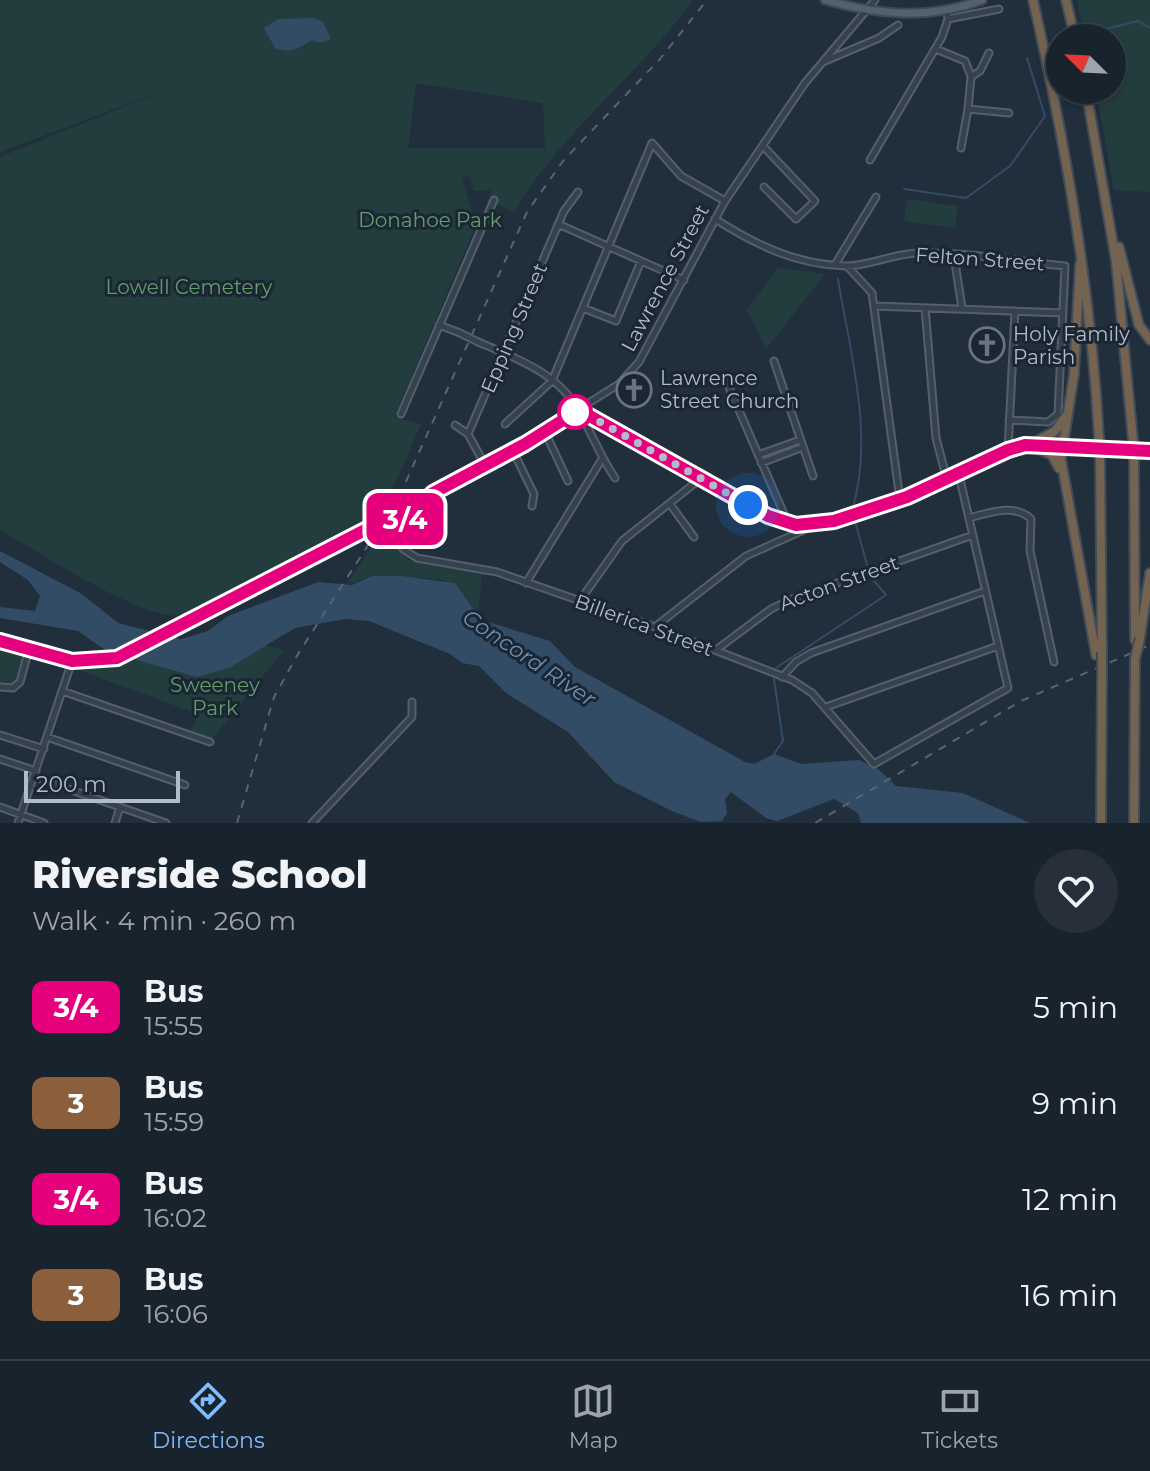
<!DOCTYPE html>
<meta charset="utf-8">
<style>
:root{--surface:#19232e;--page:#262f3a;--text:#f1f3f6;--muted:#9fa4aa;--line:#37404a;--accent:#7fbbff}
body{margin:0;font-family:Montserrat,sans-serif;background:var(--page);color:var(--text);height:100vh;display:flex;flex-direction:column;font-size:30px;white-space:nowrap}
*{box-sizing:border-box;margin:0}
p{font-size:26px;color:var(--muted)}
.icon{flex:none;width:44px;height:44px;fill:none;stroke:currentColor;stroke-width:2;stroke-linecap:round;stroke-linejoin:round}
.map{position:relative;height:823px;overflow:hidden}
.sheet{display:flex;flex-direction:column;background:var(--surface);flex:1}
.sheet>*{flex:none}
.badge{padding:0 16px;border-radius:12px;font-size:28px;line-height:52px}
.needle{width:52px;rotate:294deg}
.controls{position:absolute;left:1046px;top:24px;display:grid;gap:16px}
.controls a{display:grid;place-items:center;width:80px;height:80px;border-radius:50%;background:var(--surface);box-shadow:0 4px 12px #0003,0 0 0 2px var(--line);font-size:40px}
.scale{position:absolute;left:24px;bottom:20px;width:156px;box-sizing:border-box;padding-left:8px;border:4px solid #b0bcc9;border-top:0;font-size:22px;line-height:28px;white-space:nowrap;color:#b0bcc9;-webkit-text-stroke:6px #1a2632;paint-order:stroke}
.you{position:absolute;width:40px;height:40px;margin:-20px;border:6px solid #fff;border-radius:50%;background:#1a73e8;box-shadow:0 0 0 12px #1a73e833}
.map>.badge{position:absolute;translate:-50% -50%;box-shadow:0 0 0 4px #fff}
.round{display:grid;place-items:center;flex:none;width:84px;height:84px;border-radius:42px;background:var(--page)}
.head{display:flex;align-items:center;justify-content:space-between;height:136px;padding:0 32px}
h1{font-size:38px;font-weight:800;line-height:60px}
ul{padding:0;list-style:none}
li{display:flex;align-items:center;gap:24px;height:96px;padding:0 32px}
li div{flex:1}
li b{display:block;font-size:30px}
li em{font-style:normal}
li .badge{min-width:88px;font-weight:700;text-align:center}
.dock{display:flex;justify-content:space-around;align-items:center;height:112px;border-top:2px solid var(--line);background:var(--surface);font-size:22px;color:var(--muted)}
.dock a{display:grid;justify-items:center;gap:4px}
.dock .selected{color:var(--accent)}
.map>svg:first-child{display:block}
</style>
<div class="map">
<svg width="1150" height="823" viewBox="0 0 1150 823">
<rect width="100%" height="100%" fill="#212f3d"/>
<path fill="#233d3e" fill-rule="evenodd" d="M0 0H693C639 75 562 131 514 212L496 204 498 200 489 196 491 190 474 191 469 176 462 178 476 225 394 417 421 424 399 475 372 521 193 613C183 615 172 617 162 614 116 603 43 554 0 530V157L168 89 0 152ZM416 83 543 103 545 148H408Z
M1077 0H1150V192L1114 190 1096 90H1112V38H1085Z
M907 199 958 206 955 228 904 221Z
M778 268 825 274 766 349 747 310Z
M380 534 409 560 482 572 478 615 455 584 439 579 372 576 346 585Z
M266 645 284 650 210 742 190 735 198 714 76 669 114 665 130 658 197 677 229 668Z
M0 646 25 652 13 684 0 683Z"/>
<path fill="#334c66" d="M314 18 323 22 331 39 320 43 312 40C300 48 291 54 275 48L264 28 278 19Z
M0 551 82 594 118 623 181 639 208 631 228 616 318 582 352 585 372 576H401L455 583 481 620 550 641 575 667 745 762 754 764 774 754 801 764 859 760 878 769 896 786 963 793 1030 823H861L858 813 834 799 777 821 766 818 731 792 725 799 727 813 722 821 701 822 672 811 614 782 568 732 506 693 479 666 462 663 450 654 369 621 345 619 295 628 229 668 197 677 108 652 78 631 0 618V607L35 611 40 596 28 580 0 562Z"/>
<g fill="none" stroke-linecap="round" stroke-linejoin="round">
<path stroke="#334c66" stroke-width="2" d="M1093 32 1138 21 1150 28
M904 189 966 198 1010 166 1045 116 1027 58
M838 279C850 352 874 435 853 507
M855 521 867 565
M776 668 886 595 870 576
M774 679 783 741 774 754"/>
<defs>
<path id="minor" d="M947 11 948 19 999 9
M936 49 965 61 971 76
M825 61 879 38 898 25
M968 109 971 77 980 71 989 53
M763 146 815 201 796 219 764 187
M961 148 968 109 1009 113
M870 160 942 37 948 19
M715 219C756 245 797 265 846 266 870 266 894 253 919 253 967 252 1017 261 1065 266L1058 414 1048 422 1009 420
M558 224 684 280
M954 256 962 308
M836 263 876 197
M847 266 872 293 900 500
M874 306 1063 313
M583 308 616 321 641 261
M925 308 936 438 947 480
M439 325 460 333
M478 342C516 358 558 373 579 411 592 434 600 456 615 478
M774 361 813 476
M725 378 787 521
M579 409 619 384 639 362 725 201 805 83 875 0
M401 414 494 200
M505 424 552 381 652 143 681 176 725 201
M455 425 468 434
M545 432 568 481
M1008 450 1015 311
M513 451 534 494 532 506
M758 455 800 440
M761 463 803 447
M485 465 468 434 564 211 578 192
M670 504 694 537
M969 518C988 513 1015 503 1031 519L1030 551 1054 662
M393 526 403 549 417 558 497 572 655 627 792 680 812 693 874 764 1008 688 959 475
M526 583 602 459
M579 602 622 541 700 479
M656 626 746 556 815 525
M716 650 771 609 792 599 973 535
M782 677 796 662 811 653 985 591
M0 687 13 688 20 682 29 649
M62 691 210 742
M826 707 998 646
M0 735 44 749
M47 737 185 785
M0 759 36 771
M34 777 166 823
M0 807 44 823
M18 823 72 661
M115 823 120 807
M312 823 412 717V702"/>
<path id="major" d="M825 0C878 15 929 20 982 0
M0 641 72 661 117 658 362 531 397 525 433 493 525 444 579 410 751 507 796 525 834 521 900 500 1018 447 1047 444 1150 451"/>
<path id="highway" d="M1033 0C1066 145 1091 290 1099 438
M1066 0 1075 38
M1086 90 1116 261 1133 441
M1119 247 1139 325 1150 340
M1080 264 1074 374 1061 459 1096 655
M1030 445 1055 431 1066 416
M1030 445 1052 455 1059 468
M1100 456 1102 652
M1134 458 1135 640
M1140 637 1150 573
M1101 823 1102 672
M1134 823 1135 659"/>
</defs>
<use href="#minor" stroke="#535f6b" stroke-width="9"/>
<use href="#major" stroke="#3e4a56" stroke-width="11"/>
<use href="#highway" stroke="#404c58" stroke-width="12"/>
<use href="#minor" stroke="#35414d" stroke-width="5"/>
<use href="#major" stroke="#53606d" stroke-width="7"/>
<use href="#highway" stroke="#746351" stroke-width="8"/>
<path stroke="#566575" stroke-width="2" stroke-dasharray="8 8" stroke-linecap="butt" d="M237 823 274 697 298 654 399 497 527 212 563 161 660 59 707 0
M815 823 1021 701 1150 645"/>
<defs>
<path id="minor-bridge" d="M460 333 478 342"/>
<path id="highway-bridge" d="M1099 438 1100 456
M1133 441 1134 458
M1102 652V672
M1135 659 1140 638"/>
</defs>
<use href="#minor-bridge" stroke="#535f6b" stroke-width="9" stroke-linecap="butt"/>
<use href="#highway-bridge" stroke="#404c58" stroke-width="12" stroke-linecap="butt"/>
<use href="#minor-bridge" stroke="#35414d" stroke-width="5"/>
<use href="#highway-bridge" stroke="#746351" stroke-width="8"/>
</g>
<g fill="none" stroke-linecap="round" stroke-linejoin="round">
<defs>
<path id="line" d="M0 641 72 661 117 658 367 529 401 523 433 493 525 444 579 410 768 516 796 525 834 521 907 497 1008 450 1025 445 1150 451"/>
</defs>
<use href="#line" stroke="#fff" stroke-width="18"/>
<use href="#line" stroke="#e6007e" stroke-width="12"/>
<path stroke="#b0bcc9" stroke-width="8" stroke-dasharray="0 14.4" d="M575 412 579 410 748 505"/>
</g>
<defs>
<symbol id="church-ring" viewBox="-11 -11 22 22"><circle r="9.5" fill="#1a2632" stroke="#6b7280" stroke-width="1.5"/><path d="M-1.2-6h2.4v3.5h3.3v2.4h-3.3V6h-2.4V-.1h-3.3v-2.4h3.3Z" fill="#6b7280"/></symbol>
</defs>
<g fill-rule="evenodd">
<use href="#church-ring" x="967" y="325" width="40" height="40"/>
<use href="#church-ring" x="614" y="370" width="40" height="40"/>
</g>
<circle fill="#fff" stroke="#e6007e" stroke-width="4" cx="575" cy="412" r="16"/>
<g text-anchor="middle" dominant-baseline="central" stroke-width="6" stroke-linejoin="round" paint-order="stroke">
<g font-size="20" fill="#659c6d" stroke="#1a2632">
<text x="430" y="220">Donahoe Park</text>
<text x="189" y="287">Lowell Cemetery</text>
<text x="215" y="685">Sweeney<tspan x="215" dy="23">Park</tspan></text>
</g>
<g font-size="20" fill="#b0bcc9" stroke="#1a2632">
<text transform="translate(980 259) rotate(4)">Felton Street</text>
<text transform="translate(665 278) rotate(-62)">Lawrence Street</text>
<text transform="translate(514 328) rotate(-67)">Epping Street</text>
<text transform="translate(839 583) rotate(-20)">Acton Street</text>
<text transform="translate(644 625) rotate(20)">Billerica Street</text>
</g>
<g font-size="20" fill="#b0bcc9" stroke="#1a2632" text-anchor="start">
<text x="1013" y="334">Holy Family<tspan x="1013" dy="23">Parish</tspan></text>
<text x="660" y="378">Lawrence<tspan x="660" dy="23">Street Church</tspan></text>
</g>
<g font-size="22" font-style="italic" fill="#6e8faf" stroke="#1a2632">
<text transform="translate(529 658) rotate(34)">Concord River</text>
</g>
</g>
</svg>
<div class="controls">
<a><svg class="needle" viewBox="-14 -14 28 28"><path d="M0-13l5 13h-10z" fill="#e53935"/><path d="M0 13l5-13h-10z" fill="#9fa4aa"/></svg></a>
</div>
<div class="scale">200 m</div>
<div class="you" style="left:748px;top:505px"></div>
<b class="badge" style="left:405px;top:519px;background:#e6007e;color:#fff">3/4</b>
</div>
<section class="sheet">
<div class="head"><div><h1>Riverside School</h1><p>Walk · 4 min · 260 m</p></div><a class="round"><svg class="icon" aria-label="heart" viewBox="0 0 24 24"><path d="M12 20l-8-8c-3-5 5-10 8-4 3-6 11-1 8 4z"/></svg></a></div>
<ul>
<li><span class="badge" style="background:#e6007e;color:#fff">3/4</span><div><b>Bus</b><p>15:55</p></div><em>5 min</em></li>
<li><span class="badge" style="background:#8b5e3c;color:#fff">3</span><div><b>Bus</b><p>15:59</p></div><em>9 min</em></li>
<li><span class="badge" style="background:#e6007e;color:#fff">3/4</span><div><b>Bus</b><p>16:02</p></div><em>12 min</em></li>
<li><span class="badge" style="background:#8b5e3c;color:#fff">3</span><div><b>Bus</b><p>16:06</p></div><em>16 min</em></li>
</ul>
</section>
<nav class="dock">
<a class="selected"><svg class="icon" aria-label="directions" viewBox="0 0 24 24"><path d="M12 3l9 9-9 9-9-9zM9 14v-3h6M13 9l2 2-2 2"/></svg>Directions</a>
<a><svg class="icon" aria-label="map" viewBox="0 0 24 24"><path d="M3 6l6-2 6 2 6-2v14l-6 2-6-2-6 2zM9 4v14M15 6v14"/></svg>Map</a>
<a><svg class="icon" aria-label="tickets" viewBox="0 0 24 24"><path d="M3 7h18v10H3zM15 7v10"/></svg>Tickets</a>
</nav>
